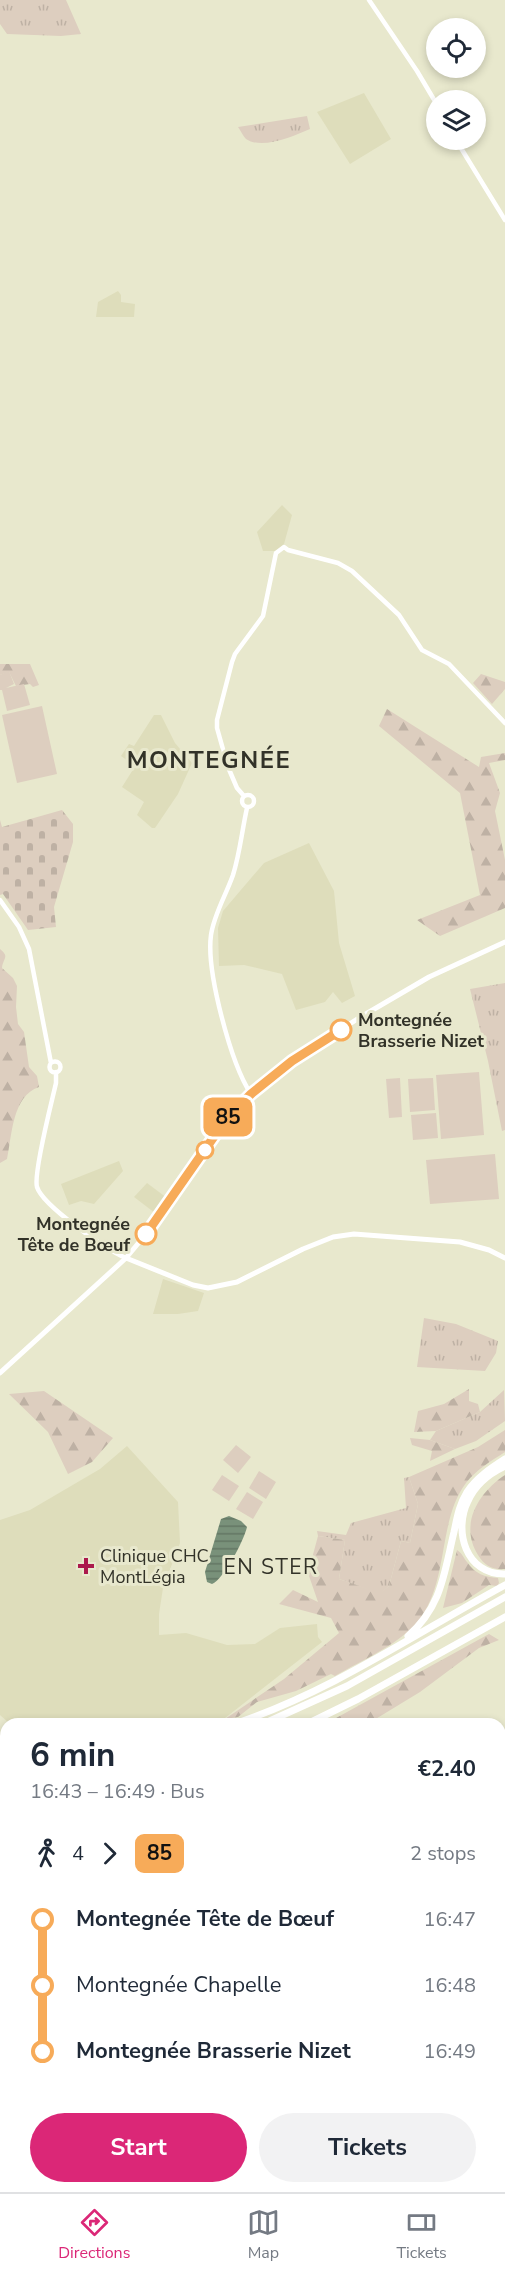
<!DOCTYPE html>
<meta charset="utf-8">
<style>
:root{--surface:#fff;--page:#f2f2f3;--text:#1f2937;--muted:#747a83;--line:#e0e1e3;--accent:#db2777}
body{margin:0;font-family:"Nunito Sans",sans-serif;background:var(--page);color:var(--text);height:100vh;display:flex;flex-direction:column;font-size:22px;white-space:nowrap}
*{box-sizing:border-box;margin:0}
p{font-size:20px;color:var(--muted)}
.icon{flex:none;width:33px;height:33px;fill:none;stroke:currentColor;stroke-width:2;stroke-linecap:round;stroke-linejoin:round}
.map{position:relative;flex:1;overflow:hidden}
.details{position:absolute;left:0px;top:1718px;width:506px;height:476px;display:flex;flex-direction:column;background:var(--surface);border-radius:18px 18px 0 0;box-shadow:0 3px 9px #0003}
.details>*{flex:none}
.badge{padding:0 12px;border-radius:9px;font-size:21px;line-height:39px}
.tools{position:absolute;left:426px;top:18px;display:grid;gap:12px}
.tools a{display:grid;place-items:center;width:60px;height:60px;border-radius:50%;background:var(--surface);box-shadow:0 3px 9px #0003;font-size:30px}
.map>.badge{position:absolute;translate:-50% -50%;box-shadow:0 0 0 3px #fff}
.legs{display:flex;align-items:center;gap:9px;height:66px;padding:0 30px;font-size:20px}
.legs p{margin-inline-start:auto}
.headline{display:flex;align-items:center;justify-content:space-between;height:102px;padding:0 30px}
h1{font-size:33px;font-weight:700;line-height:45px}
.cta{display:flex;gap:12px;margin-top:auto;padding:12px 30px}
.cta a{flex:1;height:69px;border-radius:36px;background:var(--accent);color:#fff;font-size:24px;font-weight:700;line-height:69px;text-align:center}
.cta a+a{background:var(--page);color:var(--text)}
ul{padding:0 30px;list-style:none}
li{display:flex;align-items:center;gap:21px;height:66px;font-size:22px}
li i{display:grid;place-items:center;width:9px;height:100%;margin:0 8px;background:currentColor}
li i::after{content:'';width:15px;height:15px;margin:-8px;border:4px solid;border-radius:50%;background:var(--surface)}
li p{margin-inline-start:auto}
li:first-child i{background:linear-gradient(#0000 50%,currentColor 0)}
li:last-child i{background:linear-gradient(currentColor 50%,#0000 0)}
.tabs{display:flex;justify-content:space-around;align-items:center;height:84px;border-top:2px solid var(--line);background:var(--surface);font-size:16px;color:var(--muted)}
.tabs a{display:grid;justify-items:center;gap:3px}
.tabs .selected{color:var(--accent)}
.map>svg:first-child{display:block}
</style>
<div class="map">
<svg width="505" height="2192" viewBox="0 0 505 2192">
<defs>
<pattern id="grass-tufts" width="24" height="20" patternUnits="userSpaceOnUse" patternTransform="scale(1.5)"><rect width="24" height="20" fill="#ddcebf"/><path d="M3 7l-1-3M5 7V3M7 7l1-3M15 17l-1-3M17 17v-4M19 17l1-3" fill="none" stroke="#beb1a4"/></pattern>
<pattern id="forest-firs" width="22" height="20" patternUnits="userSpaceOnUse" patternTransform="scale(1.5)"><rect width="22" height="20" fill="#ddcebf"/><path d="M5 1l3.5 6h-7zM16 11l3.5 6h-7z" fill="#beb1a4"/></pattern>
<pattern id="cemetery-stones" width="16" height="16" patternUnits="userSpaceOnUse" patternTransform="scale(1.5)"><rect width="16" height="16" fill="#ddcebf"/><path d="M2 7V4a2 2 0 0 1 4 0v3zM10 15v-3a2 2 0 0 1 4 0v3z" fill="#beb1a4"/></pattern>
<pattern id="water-rules" width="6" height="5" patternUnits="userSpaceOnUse" patternTransform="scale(1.5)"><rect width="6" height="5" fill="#79917a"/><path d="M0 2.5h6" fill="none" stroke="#647764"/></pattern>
</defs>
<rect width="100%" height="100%" fill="#e8e8cd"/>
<path fill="#deddbb" d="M364 93 391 139 350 164 317 112Z
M118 291 121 295V302L135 304 134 317H96L98 302Z
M282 505 292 515 284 544 277 551H263L257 532Z
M154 715H161L175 743 192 763 178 794 155 828H152L137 815 144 802 122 787 134 768 131 763 121 756 129 744 134 746Z
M309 843 334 891 339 943 355 996 342 1003 333 992 325 1002 296 1010 282 974 244 965 219 966 218 928 223 911 264 863Z
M119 1161 123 1171 94 1204 81 1201 69 1205 61 1184Z
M147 1183 167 1198 155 1213 134 1197Z
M163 1279 204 1293 198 1311 178 1314H153Z
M127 1446 178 1502 180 1543 163 1588 159 1614V1635L186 1633 227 1645 255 1644 280 1628 317 1624 318 1637 322 1642 225 1718 184 1724 9 1723 0 1715V1520L30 1510 100 1469Z
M500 1914 505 1918V1998L500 1982Z"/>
<path fill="url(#grass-tufts)" d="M0 0H66L81 34 61 36 7 34 0 24Z
M307 116 310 129C294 136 262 150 246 139 243 136 241 131 238 127Z
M505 983V1130L502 1131 488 1061 470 989Z
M424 1318 456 1324 498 1341 496 1353 485 1371 417 1367Z
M504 1390 505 1421 476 1441 455 1449 430 1440 436 1431 480 1412Z
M409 1477 418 1504 410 1543 401 1541 389 1586 380 1594 339 1579 345 1540 318 1536 317 1531 346 1535 351 1523 406 1508 404 1478Z"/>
<path fill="url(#forest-firs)" d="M0 664H30L39 685 33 687 30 684 16 686 9 672 0 675Z
M481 674 505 682V689L492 704 473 683Z
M387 709 479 767 481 757 505 753V760L489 763 500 793 495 811 505 860V908L440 936 417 920 480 895 460 793 379 726Z
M0 949C10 957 3 958 2 968L13 978 17 986 16 1007 18 1024 24 1032 29 1067 37 1076 39 1087C12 1096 12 1136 7 1159L0 1163Z
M469 1389V1401L478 1404 480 1412 436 1431 414 1432 418 1411 444 1404Z
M44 1391 113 1438 92 1462 68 1474 48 1432 9 1394Z
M505 1430V1452C491 1461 476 1470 466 1483 438 1520 449 1578 421 1617 403 1643 362 1660 335 1676L331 1674 296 1691 257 1702 238 1717 225 1719 284 1679 339 1633 331 1618 279 1604 293 1590 318 1602 308 1573 318 1536 345 1540 339 1579 380 1593 389 1586 401 1541 410 1543 418 1504 409 1477 478 1447Z
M410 1438 430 1440 455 1449 430 1461 432 1451 412 1445Z
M505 1475V1569C492 1570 485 1566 478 1555 459 1525 478 1493 505 1475Z
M457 1550C462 1553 463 1557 467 1562 475 1574 485 1577 498 1578L499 1583 497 1586 489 1585 462 1603 443 1608Z
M489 1634 499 1640 479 1648 420 1692 374 1720 364 1719 359 1723H327Z
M6 1859V1924L0 1927V1861Z
M288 2187H372L370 2192H289Z"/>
<path fill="url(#cemetery-stones)" d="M62 810 73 824V842L54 907 56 927 28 930 3 894 0 895V820L2 827Z"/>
<path fill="#ddcebf" d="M9 671 14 684 6 688 24 684 30 705 7 711 2 690H0V675Z
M42 706 57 774 17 783 2 715Z
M479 1072 484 1135 441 1139 436 1075Z
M400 1078 402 1117 389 1118 386 1079Z
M433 1078 435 1110 410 1112 408 1079Z
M436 1113 438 1138 413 1140 411 1115Z
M495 1154 499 1199 430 1204 426 1160Z
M236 1445 251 1457 238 1473 223 1460Z
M259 1471 276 1482 266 1499 249 1488Z
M222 1475 239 1486 229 1501 212 1490Z
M247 1492 263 1502 253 1519 236 1509Z"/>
<path fill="url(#water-rules)" d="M229 1516 241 1521 247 1527C244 1540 224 1579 212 1584L207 1582 205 1572 221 1519Z"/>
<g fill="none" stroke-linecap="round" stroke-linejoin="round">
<path stroke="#fff" stroke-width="4.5" d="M369 0 417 71 436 103
M456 140 505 220
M242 801a6 6 0 1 1 12 0a6 6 0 1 1-12 0Z
M244 796 237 788 228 767 217 728V720L232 662 235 654 263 616 276 553 284 547 288 550 338 563 352 571 399 615 422 650 449 664 505 723
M247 808C242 830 240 853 233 875 226 895 214 914 211 935 206 971 231 1064 251 1094
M0 900 19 927 29 949 51 1063
M49.5 1067a5.5 5.5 0 1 1 11 0a5.5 5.5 0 1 1-11 0Z
M56 1072V1083C52 1101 33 1173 37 1187 43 1206 107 1250 126 1258"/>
<path stroke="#fff" stroke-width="5" d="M126 1258 193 1285 208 1288 237 1282 303 1249 333 1237 354 1234 460 1242 489 1250 505 1258
M0 1373 126 1258 146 1234 223 1123 251 1094 292 1061 359 1018 429 977 505 942
M500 1895 505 1893
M0 2132 6 2129"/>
<path stroke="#fff" stroke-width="7" d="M505 1466C490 1473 475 1485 468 1501 453 1531 466 1575 505 1574
M408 1636C442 1606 444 1573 454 1532 457 1518 459 1505 467 1492 476 1478 491 1468 505 1459
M234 1724C331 1692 416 1633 505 1585
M263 1724 347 1686 505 1597
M307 1724 358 1699 505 1617
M5 1749 6 1776
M0 1786H6
M0 1805 6 1804"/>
<defs>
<path id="rail" d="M500 1808 505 1807
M0 1969 6 1967"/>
</defs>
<use href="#rail" stroke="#48483c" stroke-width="4"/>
<use href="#rail" stroke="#e8e8cd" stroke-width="1.5" stroke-dasharray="4.5" stroke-linecap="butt"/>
</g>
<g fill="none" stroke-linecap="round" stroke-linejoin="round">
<defs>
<path id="line-1" d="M146 1234 227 1118 251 1094 292 1061 341 1030"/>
</defs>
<use href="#line-1" stroke="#fff" stroke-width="14"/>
<use href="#line-1" stroke="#f7ab59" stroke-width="9"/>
</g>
<g fill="#fff" stroke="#f7ab59" stroke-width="3">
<circle cx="341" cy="1030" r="10"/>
<circle cx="205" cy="1150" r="8"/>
<circle cx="146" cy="1234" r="10"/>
</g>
<path fill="#ab194c" stroke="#e8e8cd" stroke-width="2" d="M83 1557h6v6h6v6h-6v6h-6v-6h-6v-6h6z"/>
<g text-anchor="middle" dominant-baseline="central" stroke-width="6" stroke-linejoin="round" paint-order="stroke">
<g font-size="18" font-weight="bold" fill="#323228" stroke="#e8e8cd" text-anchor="start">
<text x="358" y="1020">Montegnée<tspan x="358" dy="21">Brasserie Nizet</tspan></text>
<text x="130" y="1224" text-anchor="end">Montegnée<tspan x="130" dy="21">Tête de Bœuf</tspan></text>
</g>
<g font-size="18" fill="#323228" stroke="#e8e8cd" text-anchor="start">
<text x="100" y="1556">Clinique CHC<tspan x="100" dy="21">MontLégia</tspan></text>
</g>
<g font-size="21" letter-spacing="1.5" fill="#323228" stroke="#e8e8cd">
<text x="271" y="1567">EN STER</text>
</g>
<g font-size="24" font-weight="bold" letter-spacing="1.5" fill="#323228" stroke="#e8e8cd">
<text x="209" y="760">MONTEGNÉE</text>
</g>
</g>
</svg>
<div class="tools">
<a><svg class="icon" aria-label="locate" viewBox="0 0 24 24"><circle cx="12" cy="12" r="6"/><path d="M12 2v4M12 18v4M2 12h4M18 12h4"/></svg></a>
<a><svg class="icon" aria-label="layers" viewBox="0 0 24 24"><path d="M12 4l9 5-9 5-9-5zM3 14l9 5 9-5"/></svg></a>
</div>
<b class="badge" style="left:228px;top:1117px;background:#f7ab59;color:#111">85</b>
<section class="details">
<div class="headline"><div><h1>6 min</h1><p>16:43 – 16:49 · Bus</p></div><b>€2.40</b></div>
<div class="legs"><svg class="icon" aria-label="walk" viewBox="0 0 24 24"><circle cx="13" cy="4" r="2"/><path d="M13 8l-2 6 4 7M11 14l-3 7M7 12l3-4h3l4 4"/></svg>4<svg class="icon" aria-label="forward" viewBox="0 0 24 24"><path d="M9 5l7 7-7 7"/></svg><b class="badge" style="background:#f7ab59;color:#111">85</b><p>2 stops</p></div>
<ul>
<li><i style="color:#f7ab59"></i><b>Montegnée Tête de Bœuf</b><p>16:47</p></li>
<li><i style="color:#f7ab59"></i><span>Montegnée Chapelle</span><p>16:48</p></li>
<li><i style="color:#f7ab59"></i><b>Montegnée Brasserie Nizet</b><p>16:49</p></li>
</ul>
<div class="cta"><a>Start</a><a>Tickets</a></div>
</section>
</div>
<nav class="tabs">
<a class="selected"><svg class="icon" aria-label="directions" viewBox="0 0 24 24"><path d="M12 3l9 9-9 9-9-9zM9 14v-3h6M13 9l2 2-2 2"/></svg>Directions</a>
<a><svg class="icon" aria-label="map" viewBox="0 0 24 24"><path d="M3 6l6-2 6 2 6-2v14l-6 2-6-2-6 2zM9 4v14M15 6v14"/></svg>Map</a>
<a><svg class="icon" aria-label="tickets" viewBox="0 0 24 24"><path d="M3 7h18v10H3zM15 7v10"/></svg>Tickets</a>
</nav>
